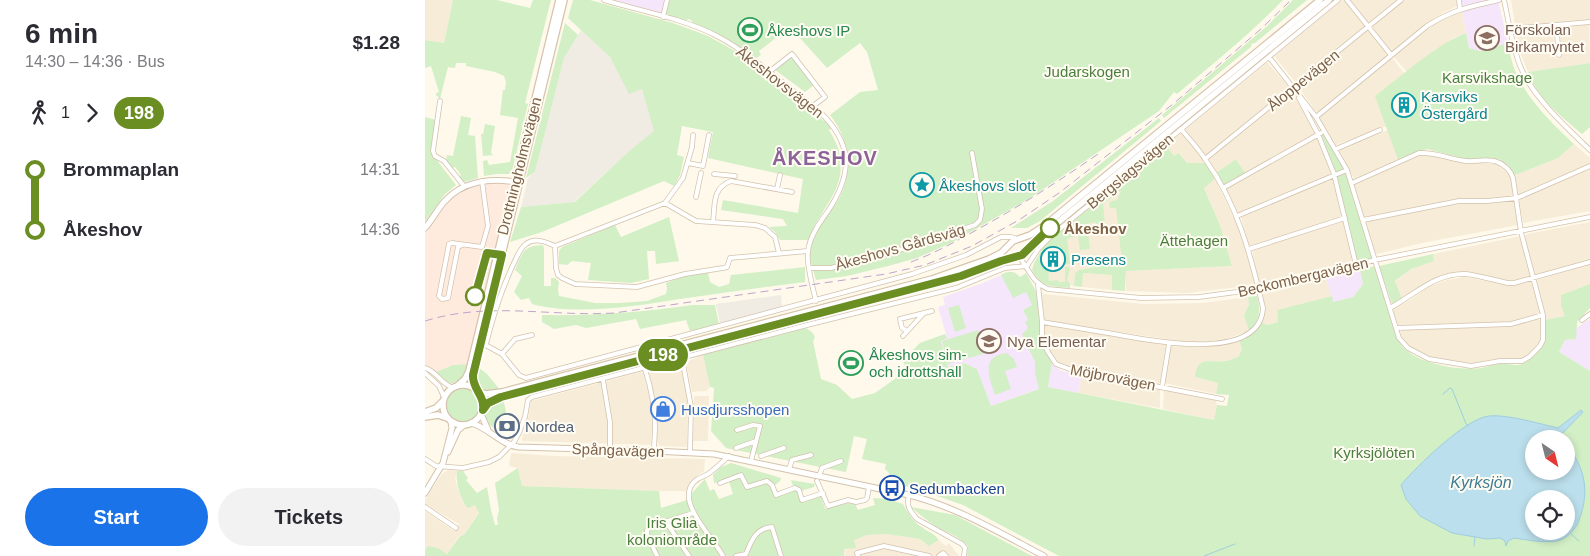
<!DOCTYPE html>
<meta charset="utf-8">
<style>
:root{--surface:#fff;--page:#f2f2f3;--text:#2b2b33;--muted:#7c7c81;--accent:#1a73e8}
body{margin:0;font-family:Helvetica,sans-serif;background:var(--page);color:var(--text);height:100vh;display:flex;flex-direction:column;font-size:19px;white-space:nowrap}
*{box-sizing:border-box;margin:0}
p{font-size:16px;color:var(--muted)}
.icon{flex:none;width:28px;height:28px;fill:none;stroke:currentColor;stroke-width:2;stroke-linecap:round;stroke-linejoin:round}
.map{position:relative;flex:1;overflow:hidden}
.drawer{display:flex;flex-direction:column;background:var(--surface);width:425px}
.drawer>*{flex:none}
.badge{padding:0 10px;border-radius:16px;font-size:18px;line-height:32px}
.needle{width:32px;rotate:145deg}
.controls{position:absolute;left:1100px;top:430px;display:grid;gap:10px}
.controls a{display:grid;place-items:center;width:50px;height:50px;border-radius:50%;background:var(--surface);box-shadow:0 2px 8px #0003;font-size:25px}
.map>.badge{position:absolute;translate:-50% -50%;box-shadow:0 0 0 2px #fff}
.legs{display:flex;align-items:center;gap:8px;height:55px;padding:0 25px;font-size:16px}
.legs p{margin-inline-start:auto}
.headline{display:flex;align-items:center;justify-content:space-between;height:85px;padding:0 25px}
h1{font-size:28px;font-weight:700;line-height:38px}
.button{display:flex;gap:10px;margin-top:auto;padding:10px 25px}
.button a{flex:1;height:58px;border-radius:30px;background:var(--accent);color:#fff;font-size:20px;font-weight:700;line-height:58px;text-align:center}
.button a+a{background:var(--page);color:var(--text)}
ul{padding:0 25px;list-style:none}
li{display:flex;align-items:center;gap:18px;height:60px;font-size:19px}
li i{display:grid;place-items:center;width:8px;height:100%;margin:0 6px;background:currentColor}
li i::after{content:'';width:12px;height:12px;margin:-6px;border:4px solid;border-radius:50%;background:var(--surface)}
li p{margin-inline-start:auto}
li:first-child i{background:linear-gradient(#0000 50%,currentColor 0)}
li:last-child i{background:linear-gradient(currentColor 50%,#0000 0)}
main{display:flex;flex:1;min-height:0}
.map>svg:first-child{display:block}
</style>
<main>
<section class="drawer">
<div class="headline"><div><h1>6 min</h1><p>14:30 – 14:36 · Bus</p></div><b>$1.28</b></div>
<div class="legs"><svg class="icon" aria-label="walk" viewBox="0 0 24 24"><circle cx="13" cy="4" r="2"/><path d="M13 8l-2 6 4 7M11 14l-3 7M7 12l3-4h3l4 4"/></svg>1<svg class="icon" aria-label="forward" viewBox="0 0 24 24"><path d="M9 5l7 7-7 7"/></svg><b class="badge" style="background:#6b8e23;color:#fff">198</b></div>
<ul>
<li><i style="color:#6b8e23"></i><b>Brommaplan</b><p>14:31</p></li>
<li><i style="color:#6b8e23"></i><b>Åkeshov</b><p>14:36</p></li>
</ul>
<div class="button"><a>Start</a><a>Tickets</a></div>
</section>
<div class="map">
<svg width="1165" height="556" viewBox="0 0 1165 556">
<rect width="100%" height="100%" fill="#fef9ea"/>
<path fill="#f7ecd8" d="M0 0H28L19 43 0 40Z
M917 0H920L940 25V27L880 76 870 82 850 57V56Z
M923 0H973L945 23H942Z
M978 0H1031L1033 6 1019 12 1002 24 967 52H965L947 29V26Z
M1086 0H1165V21L1093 27 1090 26Z
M1037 11 1041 33 1030 37 1015 47 982 72 969 57 970 55 1011 23 1020 16Z
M1164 23 1165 63 1103 72 1093 47 1092 34 1093 31 1127 27 1131 57 1134 59 1137 55 1134 27Z
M943 30 965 54 906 102 893 112 890 111 874 87 876 84Z
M967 58 980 74 950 96 962 126 911 145 894 117Z
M842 62 864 87V89L781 156 760 129Z
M865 92 869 95 890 132V134L820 173 811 159 791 173 784 159Z
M963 130 973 160 929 179 915 151 916 148Z
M755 133 758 135 781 163H762L755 153 749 156 741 145Z
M891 137H893L906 172 905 175 815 214 812 213 801 191V188Z
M1149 144 1165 158V164L1095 195 1093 194 1090 175 1133 158Z
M1007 153 1040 162 1073 164 1085 175 1089 194 1087 197 1062 199H1034L939 217 929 185 931 183 995 155Z
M1165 167V211L1098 223 1094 201 1095 198Z
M905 178 908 179 916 215 915 218 826 247 824 246 816 217Z
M790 179 812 224 822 250 831 283 814 287 762 293 701 291V271L807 266 795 225 779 187Z
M697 191 703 263 654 270 650 273 649 286 624 281 623 253 638 232Z
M1090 200 1093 225 997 243 952 254H950L941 222 944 220 1035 202Z
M916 221 918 222 927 261 833 283 827 250Z
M1165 222V260L1110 276 1106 266 1100 236 1102 234Z
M1096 236 1106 278 1083 281 1041 273 1019 275 1000 283 977 299 970 282 986 269 1009 261 1008 254Z
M1165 264V284L1136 295V306L1140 316 1120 320 1112 280Z
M658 273 688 275 687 290 657 287Z
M1039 277 1082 285 1106 281 1108 282 1115 314 1085 322 973 325 968 311 969 308 985 300 1003 287 1022 280Z
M901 278 907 296 852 310 853 322 841 325 836 322 839 310 836 295Z
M619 294 718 304 777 303 823 297 824 303 819 315 824 331 801 339 769 343 619 321 616 295Z
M1113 319 1115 321 1116 340 1107 351 1097 359H1068L1046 364 1004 358 984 348 979 342 975 332 977 330 1086 326Z
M621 325 741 344 735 382 733 384 647 367 633 362 621 345 619 326Z
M814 339 817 350 813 357 800 361H785L770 377 793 383 791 394 739 383 745 347 747 346 769 347 803 343Z
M278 355 285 387 281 391 267 392 261 362Z
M253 362 256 365 263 398 262 445 261 447 234 446 232 441 231 406 224 372 225 369Z
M216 372 218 373 226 403 227 430 226 443 225 445 97 441V438L102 424 106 401Z
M657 375 735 389V408L653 393Z
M739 389 790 399 792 405 789 420 738 409Z
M269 396H284L283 441H268Z
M331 409 426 451 421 472 301 448 308 416Z
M86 453 129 456 280 459 279 471 272 476 264 484 261 491H234L97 486 93 468 84 466Z
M23 470 32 471 30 479 38 503 50 504 54 512 39 535 34 536 22 554 13 548 3 547 0 550V511L29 531 34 524 0 504V500L17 474Z
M462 534 495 539 504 546 514 540 521 546 524 543 534 556H420L419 550 428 547V540L442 535Z"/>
<path fill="#ffebde" d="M71 182 84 185 86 189 44 364 28 365 11 372 7 368 0 366V233L24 199 40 189 55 183Z"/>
<path fill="#f0ebe3" d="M156 30 185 57 204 93 217 89 230 131 202 153 149 202 96 207 103 178 110 172 139 58Z
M356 295 357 308 295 323 291 304Z"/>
<path fill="#f6e6fc" d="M190 0H243L239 15Z
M1035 0H1073L1083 43 1055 51 1044 48Z
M935 270 938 284 928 297 908 302 901 278Z
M576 275 588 297 601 292 607 305 598 310 612 338 619 387 566 406 552 369 539 363 523 367 516 340 522 338 513 307 520 305 518 297 558 283Z
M1165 319V371L1134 352 1140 340 1151 339V328Z
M627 363 637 371 657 375 653 393 623 387Z"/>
<path fill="#d2efc6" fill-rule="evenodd" d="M28 0H72L105 8 108 0H126L100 103 103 104 87 171 84 174H72L59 176 58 161 62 160 64 165 85 162 93 118 75 115 78 90H80L81 82 79 76 70 72 41 66V63H31L30 68 23 67 15 99 11 95V93L14 92 6 66 0 68V40L19 43Z
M148 0H165L248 23 283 36 310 51 326 63 403 124 406 128 404 130C408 137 412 144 414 151 423 190 396 206 383 240H355L350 232 344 227 362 226 358 219 296 210 298 200 373 213 378 179 283 158 288 132 257 126 252 155 259 157 255 175 249 186 239 181 117 232 85 242 96 207 150 202 202 153 229 131 217 89 204 94 185 57 143 18Z
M243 0H858C825 34 788 64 752 94L749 92 734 111 602 200 526 243 492 258 467 265 422 276 391 280C389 273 386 265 385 257 384 237 401 218 412 202 429 175 425 139 405 115L435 92 453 90 442 52 435 43 402 68 365 27 334 51 336 55 330 59 281 29 268 23 266 20 263 19 261 21 239 15Z
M868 0H882L830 43 826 44 827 46 739 118 737 115 841 27Z
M140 23 153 35 139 58 110 172 101 178Z
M1041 33 1044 48 1055 51 1083 43C1085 55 1088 68 1094 79 1106 103 1130 126 1149 144L1133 158 1090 175 1082 164 1074 159H1041L1002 149 973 160 950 96C977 76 1010 45 1041 33Z
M366 56 389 85 380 92 349 69Z
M1165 63V127L1157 134C1137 117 1112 98 1103 72Z
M36 116 46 118 43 135 50 136 53 178 39 182 33 177 36 175 30 167 27 168 21 160 22 155 28 156Z
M0 117 11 120 7 154 31 185 20 194 0 222Z
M734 118 736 121 615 221 602 228H586L628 201Z
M60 124 70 126 66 153 68 155 58 156 56 134H58Z
M899 133 913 156 922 176 947 259 933 263 908 166 896 135Z
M741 145 749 156 754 153 762 163H781L790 179 779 188 795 225 807 266 701 271 700 291 687 290V275L658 273 657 287 649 286 650 273 654 270 687 264 697 261 691 208H685L684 202 692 200 696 191 678 204 681 234 672 236 671 222 662 224 665 249 655 250 653 235 642 239 645 264 634 265 632 250H626V253H623L624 281 633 280 634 282H640V267H644L645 269 642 280 645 284V288C627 286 616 288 607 270L609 263 620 244Z
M811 159 820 173 798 185 791 173Z
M244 217 254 261 231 264 230 251H222L224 279 206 283 163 280 166 263 147 261 142 265 134 264V251L137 247 190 225 196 237Z
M117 245 119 247V286H126V278H130L134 282 133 290 134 296 170 303H194L222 301 241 294 242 289 241 283 261 276 283 272 285 282 294 287 304 284 306 275 380 267V282C338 287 297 293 255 299 211 306 150 316 107 304L104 298 96 300 89 292 97 276 90 270C97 254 97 246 117 245Z
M1008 254 1009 261 986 269 970 281 977 299 967 304 954 266Z
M950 266 972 336C974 341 976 346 980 349 995 364 1035 371 1056 368 1062 367 1068 364 1075 364 1084 363 1093 368 1101 362 1119 351 1120 340 1120 320L1140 316 1136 306V295L1165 284V308L1152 322 1151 339 1140 340 1134 352 1165 371V556H634L538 505 498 491 463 482 464 473 460 469 461 464 437 459 442 439 429 436 421 472 301 448 286 431 289 388 285 387 278 355 381 328 387 332 390 337 388 341 396 379 412 385 427 399 450 393 481 371 476 351 486 352 495 343 520 334 522 338 516 341 523 367 539 363 552 369 566 406 614 389 610 373V362L597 334 603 328 600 322 603 320 598 310 607 305 601 292 588 298 576 275C583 271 589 270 595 277L601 273 612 293 617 340 627 363 623 387 789 420 792 405 802 406 804 395 791 394 793 383 770 377C772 355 785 363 801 361 805 360 809 358 813 357L817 350 814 339C825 336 830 332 836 322L842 325 853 322 852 310 907 296 908 302 928 297 938 284 935 270ZM1109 439H1141V471H1109ZM1109 499H1141V531H1109Z
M832 296C836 310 835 321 824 331L819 315 824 304 823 297Z
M268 305H290L294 325 265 331 261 320 215 329 211 319 161 328 151 325 129 329 117 322V315C169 316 218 312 268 305Z
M534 305 541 328 530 332 523 308Z
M553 330 561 353 523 364 517 341Z
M582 353 589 359 592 367 580 371 586 389 570 395C564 377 555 356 582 353Z
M44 364C39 377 38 380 24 384L18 381 11 372 28 365Z
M53 367 62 374 75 390 63 391 53 386 49 376Z
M21 405a17 17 0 1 1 34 0a17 17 0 1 1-34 0Z
M78 399 81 411 75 430 73 431 65 425 60 416 65 405Z
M306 463 356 478 355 481 349 486 351 492 368 486 366 480 390 484 389 487 376 491 378 498 395 493 400 509 423 503 430 504 433 510 450 505 448 498 463 499 478 504C483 513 489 523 498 528 505 533 509 533 514 540L504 546 495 539 462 534 442 535 429 540 431 548 419 549V556H0V550L3 546 13 548 22 554 35 536 39 535 54 513 50 505 43 508C36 502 30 480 32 471H38L43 478 41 480 52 493 62 487 66 510 70 525H73L72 519 74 510 70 483 93 468 97 486 234 491 236 508 262 500 267 515 271 512 267 500V493L280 479 285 491 289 489 294 499 308 494 304 481 289 483 288 475 296 467Z
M486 507 530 515 607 556H542L543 546C534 536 523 533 512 527 502 521 494 514 486 507Z"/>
<path fill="#bbdfec" stroke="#a0cedf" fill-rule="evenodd" d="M1156 410 1158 412 1135 436 1137 439H1109V471H1141V444C1162 470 1165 495 1152 525 1147 532 1141 539 1132 541 1118 543 1103 540 1089 538L1083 541 1081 546 1080 541 1075 538 1062 539 1027 533 995 516 981 499 976 485C991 467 1041 418 1064 416 1082 414 1115 424 1133 428ZM1109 499H1141V531H1109Z"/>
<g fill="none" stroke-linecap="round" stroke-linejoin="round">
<path stroke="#a0cedf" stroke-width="1" d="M1018 394 1025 388 1027 389 1042 426
M1146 534 1154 541
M1049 546 1050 536
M779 556 810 544"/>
<defs>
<path id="minor" d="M179 0C216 11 257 18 292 36 330 56 361 87 395 112 428 144 428 173 403 211 395 222 384 237 383 252 381 263 388 289 391 301
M922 0 966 55
M1034 0 1035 9
M1079 0C1084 22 1087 47 1096 68 1108 97 1142 128 1165 150
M238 17 242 0
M1131 25 1134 55
M1085 29 1165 22
M844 57 891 117 922 170 974 338 983 348 1004 359 1046 366 1075 361H1097L1104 357 1115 346 1118 340V315L1096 232 1088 178C1086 171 1079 164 1072 162 1062 158 1051 162 1041 161 1024 159 1012 152 994 153L927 183
M344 72 367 54 400 97 388 106
M874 98 893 134 909 174 931 265
M15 101 8 151 10 156 19 161 39 186
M891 117 1002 26C1029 9 1044 7 1074 0
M911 149 955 130
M780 159 976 0
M263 163 278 166 284 135
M289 174 310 176
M798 188 896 133
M352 189 355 175
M271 197 276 173
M240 203 258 178 267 147 268 135
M812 216 922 170
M938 220 1034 201H1062L1092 198 1165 166
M288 222C290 204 287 188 306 181L367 192
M37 245 33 247 23 298 17 299 14 296 24 244 27 243 57 247 63 226 57 181
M130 246 131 268 133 275 137 278 150 284 212 287 260 274 298 268 302 267 305 258 383 251
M824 249 920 218
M593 256C605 269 606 282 623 289L716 298 774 297 834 289 950 260 1165 217
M385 268H406L481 248 550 225 555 220 557 209 547 153
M613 285 617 322V341L623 352 631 364 647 370 797 399
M965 308C989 295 1012 272 1041 274 1055 276 1069 280 1083 283H1089L1165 262
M1157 320 1165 314
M617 322C641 326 665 330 689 334 723 340 835 364 838 308 826 255 812 203 780 159 773 148 764 139 756 129
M972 328 1086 324 1118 315
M482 331 477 328 475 319 507 311
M478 336 499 313
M55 342 77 354 94 375 101 378 487 274 541 255 576 237H586L592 239
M61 344C68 316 76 290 89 263 92 257 95 248 101 244 110 237 121 242 130 246L240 203 271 221 330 225 340 228 350 237 354 253
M77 354 90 339 107 335
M257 358 266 407 265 452
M0 368C12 371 16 385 29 388
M220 369C226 388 230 407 230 427 230 435 229 443 229 451
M0 373 14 386 19 397
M178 380 185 422V450
M737 387 744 344
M312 430 328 425 335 426 326 461
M311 448 331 441
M336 456 359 448
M0 459 11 466 38 468 64 462 74 457 89 442 94 433 100 417 103 400 107 397 386 324 531 288 580 268 602 266 614 248 625 237 913 0
M364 469 367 460 386 455
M394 476 397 468 416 461
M392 481 403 506 423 500 431 502 440 500 442 498 444 487
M295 483 316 475 322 487 342 481 347 485 351 495 370 488 374 490 377 500 398 493
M484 495C481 506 485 511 492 519L537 544 540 548 539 556
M0 507 31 528
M241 522 264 556
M232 556 222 534V530L230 525 268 513
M298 556C288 537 250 502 269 482 274 477 278 477 283 474 290 469 297 462 304 456
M311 556 321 554C326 541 331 528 347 527L356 556
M433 556 432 553 459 546 504 556
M514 556 518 553 521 556"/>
<path id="tertiary" d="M0 228C7 220 12 210 19 202 38 180 65 178 92 182
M56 414 63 430
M46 423C64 428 75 444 93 447L229 451 289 454 484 495C532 507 575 533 619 556
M23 452 33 430 39 425
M0 493 18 463 27 428 26 422"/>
<path id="secondary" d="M69 287 139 0
M18 405a20 20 0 1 1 40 0a20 20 0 1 1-40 0Z
M32 386 40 379 44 371 134 0
M50 389 47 375 60 320
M53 392 61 394 77 392 507 279 564 259 576 253 588 241 605 235 619 226 895 0
M58 410 63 403 76 397 526 280 576 261 597 255 614 238 904 0
M0 412 11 408 17 402
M0 417 13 415 22 418"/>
</defs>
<use href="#minor" stroke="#d3c2ad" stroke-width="5.5"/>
<use href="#tertiary" stroke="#d3c2ad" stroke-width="7"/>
<use href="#secondary" stroke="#d7c3ab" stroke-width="8"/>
<use href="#minor" stroke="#fff" stroke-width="4"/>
<use href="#tertiary" stroke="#fff" stroke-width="5"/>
<use href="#secondary" stroke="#fff" stroke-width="5.5"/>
<path stroke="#bea5cc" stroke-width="1" stroke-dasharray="8 5" stroke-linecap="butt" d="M486 262C510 253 532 241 555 228 597 205 637 179 676 152
M0 321C64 301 125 317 189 313L461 274 500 265 547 246 594 220 634 193 748 104 836 29 866 0"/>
</g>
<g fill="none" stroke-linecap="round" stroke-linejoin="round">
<defs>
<path id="line-1" d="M50 296 62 253 77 255 48 375C47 389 60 395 58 410L63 403 76 397 536 276 576 261 597 255 625 228"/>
</defs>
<use href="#line-1" stroke="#fff" stroke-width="11"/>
<use href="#line-1" stroke="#6b8e23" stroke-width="8"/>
</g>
<defs>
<symbol id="stadium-ring" viewBox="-11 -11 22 22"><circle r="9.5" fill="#fffcf3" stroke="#2e9e5b" stroke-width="1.5"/><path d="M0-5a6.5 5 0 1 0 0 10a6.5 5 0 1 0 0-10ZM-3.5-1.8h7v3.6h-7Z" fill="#2e9e5b"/></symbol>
<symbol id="school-ring" viewBox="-11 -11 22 22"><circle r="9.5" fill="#fffcf3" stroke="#8d6e63" stroke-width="1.5"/><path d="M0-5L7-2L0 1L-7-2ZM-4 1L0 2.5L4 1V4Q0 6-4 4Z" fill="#8d6e63"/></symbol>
<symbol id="building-ring" viewBox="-11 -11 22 22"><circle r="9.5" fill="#fffcf3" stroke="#0f9aa8" stroke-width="1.5"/><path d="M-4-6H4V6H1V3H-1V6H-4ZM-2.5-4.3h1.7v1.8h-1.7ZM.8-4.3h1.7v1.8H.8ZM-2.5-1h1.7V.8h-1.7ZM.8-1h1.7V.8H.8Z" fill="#0f9aa8"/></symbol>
<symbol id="sight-ring" viewBox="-11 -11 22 22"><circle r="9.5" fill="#fffcf3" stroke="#0f9aa8" stroke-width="1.5"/><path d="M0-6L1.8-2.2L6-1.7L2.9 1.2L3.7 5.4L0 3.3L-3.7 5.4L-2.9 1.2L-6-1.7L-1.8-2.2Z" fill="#0f9aa8"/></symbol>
<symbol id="shop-ring" viewBox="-11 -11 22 22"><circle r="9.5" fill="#fffcf3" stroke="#3f7fe0" stroke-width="1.5"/><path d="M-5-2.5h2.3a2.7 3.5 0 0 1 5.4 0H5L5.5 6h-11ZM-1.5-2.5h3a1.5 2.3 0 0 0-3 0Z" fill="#3f7fe0"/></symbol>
<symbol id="bank-ring" viewBox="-11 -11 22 22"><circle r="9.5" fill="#fffcf3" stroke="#5c6f8a" stroke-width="1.5"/><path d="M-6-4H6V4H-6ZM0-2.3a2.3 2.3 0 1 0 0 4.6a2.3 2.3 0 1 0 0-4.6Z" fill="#5c6f8a"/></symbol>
<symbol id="bus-ring" viewBox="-11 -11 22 22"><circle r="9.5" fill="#fffcf3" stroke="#1a4fb4" stroke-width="1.5"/><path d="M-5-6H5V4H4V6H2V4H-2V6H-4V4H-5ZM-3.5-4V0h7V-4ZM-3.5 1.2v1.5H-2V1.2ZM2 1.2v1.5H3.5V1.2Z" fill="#1a4fb4"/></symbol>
</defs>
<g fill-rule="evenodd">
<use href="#stadium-ring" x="311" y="16" width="28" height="28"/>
<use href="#school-ring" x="1048" y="24" width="28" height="28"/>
<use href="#building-ring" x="965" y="91" width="28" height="28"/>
<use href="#sight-ring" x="483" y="171" width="28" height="28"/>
<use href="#building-ring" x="614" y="245" width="28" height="28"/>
<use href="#school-ring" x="550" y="327" width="28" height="28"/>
<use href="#stadium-ring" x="412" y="349" width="28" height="28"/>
<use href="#shop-ring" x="224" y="395" width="28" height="28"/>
<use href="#bank-ring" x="68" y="412" width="28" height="28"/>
<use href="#bus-ring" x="453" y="474" width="28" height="28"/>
</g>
<g fill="#fff" stroke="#6b8e23" stroke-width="2.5">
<circle cx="625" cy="228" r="9"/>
<circle cx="50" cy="296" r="9"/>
</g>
<g text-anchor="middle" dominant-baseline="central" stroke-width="4" stroke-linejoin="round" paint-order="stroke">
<g font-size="15" fill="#785e54" stroke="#fffcf3" text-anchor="start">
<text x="1080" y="29">Förskolan<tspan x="1080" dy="17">Birkamyntet</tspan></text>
<text x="582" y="341">Nya Elementar</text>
</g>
<g font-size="15" fill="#27864d" stroke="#fffcf3" text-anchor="start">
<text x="342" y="30">Åkeshovs IP</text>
<text x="444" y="354">Åkeshovs sim-<tspan x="444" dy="17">och idrottshall</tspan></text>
</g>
<g font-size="15" fill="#497f3c" stroke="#fffcf3">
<text x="662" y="71">Judarskogen</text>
<text x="1062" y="77">Karsvikshage</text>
<text x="769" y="240">Ättehagen</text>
<text x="949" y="452">Kyrksjölöten</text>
<text x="247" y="522">Iris Glia<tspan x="247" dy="17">koloniområde</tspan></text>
</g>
<g font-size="15" fill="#7e6249" stroke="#fffcf3">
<text transform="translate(878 80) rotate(-39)">Åloppevägen</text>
<text transform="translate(355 82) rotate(38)">Åkeshovsvägen</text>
<text transform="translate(94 166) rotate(-76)">Drottningholmsvägen</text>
<text transform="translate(705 171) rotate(-40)">Bergslagsvägen</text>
<text transform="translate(475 247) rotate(-16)">Åkeshovs Gårdsväg</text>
<text transform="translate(878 277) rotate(-13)">Beckombergavägen</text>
<text transform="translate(688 377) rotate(11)">Möjbrovägen</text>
<text transform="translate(193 450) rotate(2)">Spångavägen</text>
</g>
<g font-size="15" fill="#0d838f" stroke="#fffcf3" text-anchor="start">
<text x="996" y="96">Karsviks<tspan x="996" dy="17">Östergård</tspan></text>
<text x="514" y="185">Åkeshovs slott</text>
<text x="646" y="259">Presens</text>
</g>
<g font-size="15" font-weight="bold" fill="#7e6249" stroke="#fffcf3" text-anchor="start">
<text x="639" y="228">Åkeshov</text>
</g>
<g font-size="15" fill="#366cbe" stroke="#fffcf3" text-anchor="start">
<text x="256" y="409">Husdjursshopen</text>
</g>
<g font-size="15" fill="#4e5e75" stroke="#fffcf3" text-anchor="start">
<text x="100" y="426">Nordea</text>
</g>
<g font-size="15" fill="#164399" stroke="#fffcf3" text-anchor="start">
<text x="484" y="488">Sedumbacken</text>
</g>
<g font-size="16" font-style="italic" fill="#407c93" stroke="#fffcf3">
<text x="1056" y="482">Kyrksjön</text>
</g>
<g font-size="20" font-weight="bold" letter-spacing="1" fill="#8c6299" stroke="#fffcf3">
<text x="400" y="158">ÅKESHOV</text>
</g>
</g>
</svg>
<div class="controls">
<a><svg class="needle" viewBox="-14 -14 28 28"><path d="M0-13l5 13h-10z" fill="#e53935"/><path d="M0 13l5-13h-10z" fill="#7c7c81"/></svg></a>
<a><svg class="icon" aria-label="locate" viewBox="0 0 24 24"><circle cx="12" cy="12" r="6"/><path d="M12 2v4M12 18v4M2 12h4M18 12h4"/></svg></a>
</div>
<b class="badge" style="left:238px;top:355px;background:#6b8e23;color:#fff">198</b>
</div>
</main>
